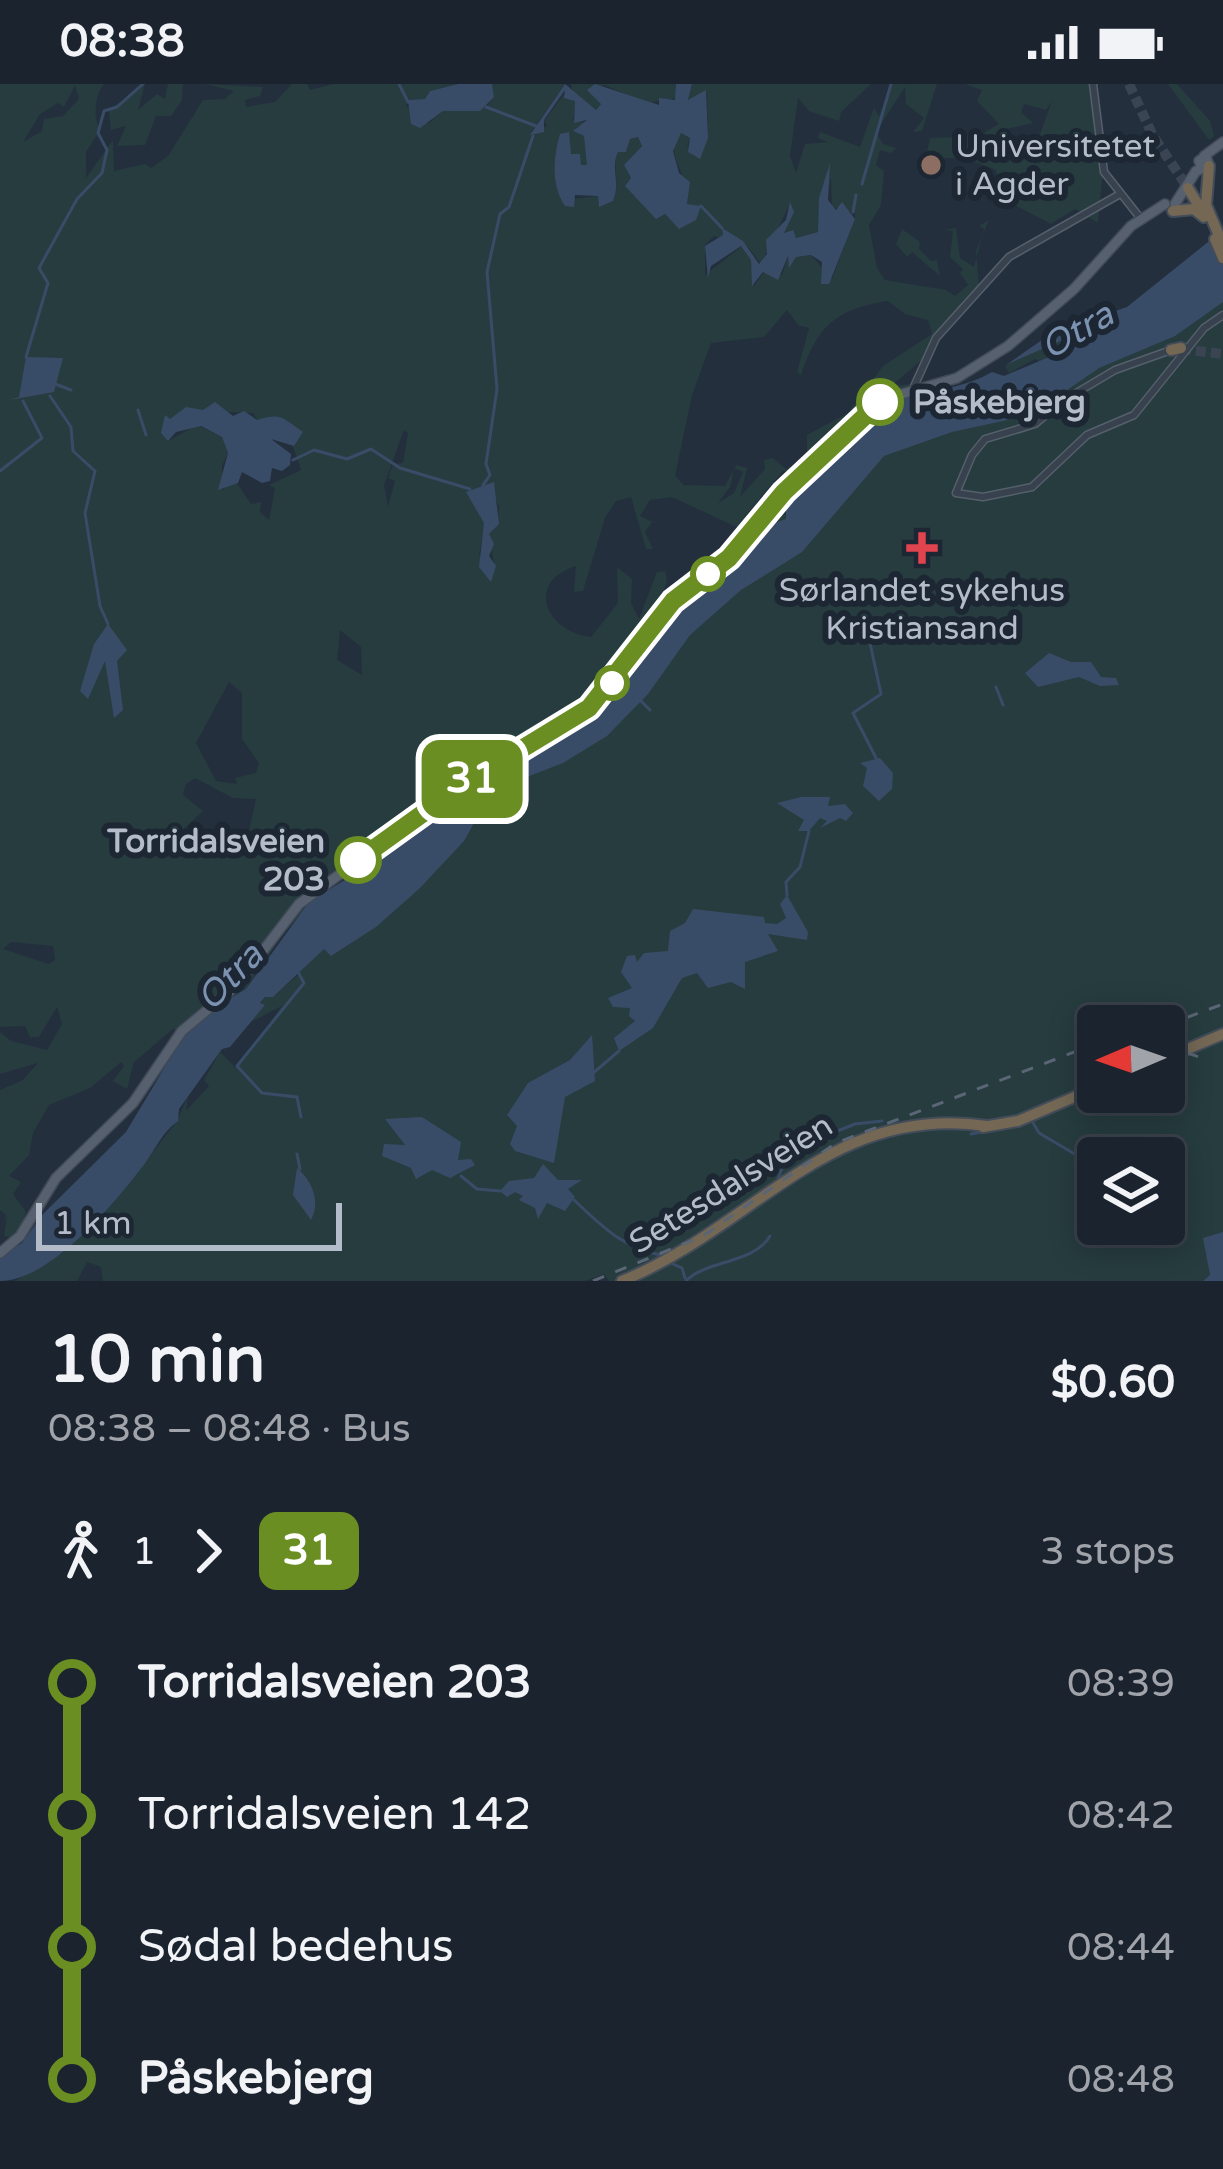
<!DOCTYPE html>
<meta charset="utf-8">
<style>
:root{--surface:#1b232e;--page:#282f3a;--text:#f1f3f6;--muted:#a0a4aa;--line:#39404a}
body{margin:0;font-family:"Varela Round",sans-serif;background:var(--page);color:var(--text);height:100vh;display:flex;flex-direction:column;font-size:45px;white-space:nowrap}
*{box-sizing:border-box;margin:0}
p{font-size:39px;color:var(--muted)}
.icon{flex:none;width:66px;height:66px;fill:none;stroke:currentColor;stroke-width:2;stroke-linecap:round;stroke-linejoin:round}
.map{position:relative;height:1197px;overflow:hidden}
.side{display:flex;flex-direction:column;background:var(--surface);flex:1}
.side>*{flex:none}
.badge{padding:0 24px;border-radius:18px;font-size:42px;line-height:78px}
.needle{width:78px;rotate:268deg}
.buttons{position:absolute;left:1077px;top:921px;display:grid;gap:24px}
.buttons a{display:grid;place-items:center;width:108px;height:108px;border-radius:12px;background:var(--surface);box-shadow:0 6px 30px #0003,0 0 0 3px var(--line);font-size:60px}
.scale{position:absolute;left:36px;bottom:30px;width:306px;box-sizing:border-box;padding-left:12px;border:6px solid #b4bcc9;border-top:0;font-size:33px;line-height:42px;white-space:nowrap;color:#b4bcc9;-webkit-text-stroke:9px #1d2633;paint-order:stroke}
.map>.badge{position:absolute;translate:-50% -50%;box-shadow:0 0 0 6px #fff}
.legs{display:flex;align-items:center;gap:18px;height:132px;padding:0 48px;font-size:39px}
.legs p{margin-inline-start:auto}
.headline{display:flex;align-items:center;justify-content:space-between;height:204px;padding:0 48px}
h1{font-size:66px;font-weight:700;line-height:90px}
ul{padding:0 48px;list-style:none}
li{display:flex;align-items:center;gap:42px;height:132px;font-size:45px}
li i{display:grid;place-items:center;width:18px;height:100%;margin:0 15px;background:currentColor}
li i::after{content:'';width:30px;height:30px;margin:-15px;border:9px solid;border-radius:50%;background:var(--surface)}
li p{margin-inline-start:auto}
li:first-child i{background:linear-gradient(#0000 50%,currentColor 0)}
li:last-child i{background:linear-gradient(currentColor 50%,#0000 0)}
.status{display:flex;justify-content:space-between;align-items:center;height:84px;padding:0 60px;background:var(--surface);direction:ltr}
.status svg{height:33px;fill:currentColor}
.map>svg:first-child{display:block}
</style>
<div class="status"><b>08:38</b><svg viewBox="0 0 49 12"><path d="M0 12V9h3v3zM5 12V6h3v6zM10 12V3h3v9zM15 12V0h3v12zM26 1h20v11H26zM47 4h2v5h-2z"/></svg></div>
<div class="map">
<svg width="1223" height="1197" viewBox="0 0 1223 1197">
<rect width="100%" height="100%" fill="#242f3e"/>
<path fill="#263c3f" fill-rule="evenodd" d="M0 0H104C95 10 92 37 101 45L86 68V94L113 56 114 87 145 80 151 84 168 72 203 16 225 15 234 7 205 0 263 3 260 12 245 16 246 23 275 18 292 0H307L310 6 333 0H458L430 7 425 15 408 16 406 22 429 39 443 27 486 23 494 13 492 0H565L531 48 547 42 544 37 568 5 565 14 576 16 573 36 587 39 573 47 584 52 588 81H581L579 70 570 71 569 48C544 70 559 91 572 115L598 112 599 122 613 117C621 98 611 85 618 67L626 68 630 55 638 53 642 62 624 81 631 94 625 102 654 132 664 130 679 144 693 137 696 122 687 120C692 97 671 81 674 56L681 49 690 54 687 63 708 54 707 8 688 17 692 0H871L841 28 839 37 809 27 798 14 790 72 796 89 805 60 828 58 818 54 820 48 860 63 874 24 879 32 892 0H937L922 47 913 48 924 34 906 20 905 3 876 48 883 60 896 64 891 69 880 66 876 81 884 87 881 121 869 141 877 184 885 196 946 206 955 212 968 201 960 189 963 185 950 173 953 147 944 146 956 144 960 174 974 183 984 145 979 142 989 136 976 167 979 202 923 275 891 302 934 298V310C862 320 814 380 770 430L788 431 787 435 732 477 800 389 783 387 745 432 748 441 743 446 672 413 650 416 640 432 652 438 645 448 653 465H646L631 413 616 417 605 434 583 507 574 508 576 482C525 498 545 547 591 553L618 519 617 483 632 495 631 519 639 535 657 488 665 487 667 497 652 542 660 545 651 558 650 552 589 630 453 714 322 807 283 850 246 905 207 928 179 959V947L173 945 134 978 127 1005 113 997 124 982 121 978 90 1004 49 1021 33 1049 29 1071 9 1092 21 1098 13 1110 26 1128 22 1141 40 1134 8 1173H0V1161L11 1154 4 1152 7 1131 0 1149 6 1131 0 1126V1006L23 996 38 979 0 990V948L11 957 47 966 62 940 57 923 39 953H30L25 942 0 943ZM75 1 79 15 63 32 44 35 42 47 23 58 40 30 58 19 64 23ZM831 94 832 123 855 129V134L832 195 811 171 795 173 789 183 788 172 782 191 764 188 754 202 751 176 742 162 705 191V161L714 152 748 163 761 180 788 124 792 130 784 149 792 146 795 154 819 148ZM888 217 905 230 928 236 932 250 883 282 848 329 807 351V374L786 385 773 374 764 376 765 385 740 413 747 384 737 381 734 384 743 388 734 409 718 419 730 403 734 385 725 402 684 401 675 392 692 311 711 259 764 253 787 226 798 241 809 244 797 288 801 291C817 243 835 225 888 217ZM203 327 253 329 257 336 287 338 303 348 293 362 301 386 269 401 275 404 269 436 260 428 261 418 251 420 237 399H226L223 407 222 382 228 369 222 353 197 341 168 357 178 330ZM404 346 408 349 403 379 393 380 388 394 395 397 388 422 384 401ZM491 402 499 423 497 442 489 450 494 480 479 471 485 439 467 409ZM340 546 361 563 362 591 337 576ZM602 591 612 600C603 615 589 630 571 631ZM229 598 242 609V655L259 679 256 689 235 694 237 700 216 697 196 659ZM195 694 233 714 256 715 249 747 208 752 179 749 203 727 183 711 186 700ZM11 858 53 862 55 876 49 880 3 865Z
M145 0 138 26 157 10 165 15 168 0H183L182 16 171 32H156L145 61 117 62 126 42 111 46 109 26Z
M571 0H676L677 14 647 19 604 1 595 9 601 20 596 26 573 11Z
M965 0H1091L1103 86 1098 139 1075 125 1051 140 1001 114 996 86 968 75 926 73 930 54 979 52 999 40 977 17 982 6ZM1052 17 1040 50 1025 72 1014 51 1002 46 1033 39 1021 28 1024 20 1046 26Z
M1168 0H1177L1210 37 1214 52 1209 56Z
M902 145 920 158 919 165 931 177 937 176 940 192 912 168 907 173 896 160Z
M1223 206V1197H609L604 1190 585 1197H103L101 1183 87 1178 77 1197H15L64 1168 114 1118 177 1037 188 1012 186 1027 209 1002 204 996 220 968 236 984 282 922 245 941 266 912 273 913 300 889 293 869 486 708 567 658 874 368ZM1098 942H1164V1008H1098ZM1098 1074H1164V1140H1098Z
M1087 243 1092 247 1041 278 1035 275 1009 289 1005 282Z"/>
<path fill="#394c67" d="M458 0H492L494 13 480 27H443L420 44 411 40 408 16 425 15 430 7Z
M565 0 596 26 601 20 587 6 595 0 659 21V14L675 16 676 0H692L688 16 706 6 708 54 700 75 688 68 690 54 681 49 673 67 679 89 690 98 687 120 701 122 696 136 679 145 665 130 656 135 625 102 631 94 624 81 642 62 638 53 630 55 626 68H618C610 85 621 98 613 117L599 123 598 112 575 111 574 123 565 122C551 102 553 73 560 50L569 48 571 70H580L581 81H587L584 52 573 47 587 36 574 39 575 17 564 14 565 6 544 36V48L530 51Z
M830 79 828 116 836 126 842 118 855 135 829 200H821L822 178 811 171 796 173 789 184 788 172 778 196 763 188 752 202 751 176 741 162 711 182 708 194 705 162 723 151 722 144 743 157 759 180 767 170 766 156 786 136 790 118 794 128 784 149 793 146 796 154 818 148 819 114Z
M1223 146V218L1175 252 1099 284 1031 331 952 348 884 372 802 468 741 506 690 551 648 610 607 652 563 679 514 698 479 730 464 757 420 804 376 843 331 872 324 865 273 913H265L260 919 265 921 230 963 222 965 179 1025 178 1037C162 1048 155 1066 143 1082 113 1121 50 1197 0 1197V1173L22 1159 43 1130 126 1048 181 956 207 928 246 905 309 818 382 773 453 714 589 630 646 570 676 519 726 487 765 442 786 435V418L795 402C823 371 861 326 903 314 935 305 962 305 992 288L1004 292 1063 267 1092 243 1006 281 1052 249 1127 223Z
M26 273 63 274 54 308 9 316 19 313Z
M215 318 233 332 244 327 257 336C281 328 283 334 303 348L294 362 271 355 291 370 290 381 282 387 272 384 270 397 262 399 242 388 238 399 218 406 228 369 222 353 201 342 176 348 168 357 161 349 165 331 170 335 186 323 203 326Z
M494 398 499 440 489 450 494 460 489 472 496 482 491 498 479 483 484 439 466 408Z
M108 540 127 566 117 577 123 626 114 634 105 577 88 615 80 607 94 560Z
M1049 569 1071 578H1091L1101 593 1116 594 1119 601 1100 602 1079 593 1038 603 1025 589Z
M880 674 893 689 892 705 879 717 863 702 867 684 860 679Z
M801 713H830L828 722 845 720 853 729 846 737 840 734 820 744 827 737 820 734 809 747H798L804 736 777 719Z
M787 811 808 848 807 856 768 850 778 867 745 878V905L731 898 708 904 697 889 682 894 653 944 619 967 614 954 635 937 629 932 630 924 613 923 608 914 632 904 621 888 627 872 635 871 637 878 644 869 668 867 670 847 685 839 693 825 764 833 765 839 777 840 786 834 780 820Z
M592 951 595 997 565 1013 554 1079 515 1067 510 1060 517 1042 507 1031 528 999 570 976Z
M422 1033 461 1058 458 1076 471 1075 475 1081 450 1094 432 1086 416 1095 411 1084 382 1072 384 1060 405 1061 385 1035Z
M543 1080 558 1096H582L568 1105 575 1113 565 1127 547 1119 538 1135 535 1124 519 1116 523 1112 515 1108 507 1113 500 1107 509 1097 534 1094Z
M297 1084C312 1097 321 1117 311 1136L293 1111Z
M1223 1148V1197H1203L1210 1191 1203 1154Z"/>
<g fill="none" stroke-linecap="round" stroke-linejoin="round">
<path stroke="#394c67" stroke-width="3" d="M399 0 408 18
M486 23 536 42
M862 100 891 0
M701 122 722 144
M853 128 856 111
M26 273 48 199 39 184 77 115 102 89 107 66 98 49 104 27 117 23 143 0
M55 300 71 306
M50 312 71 343 73 367 95 387 85 429 100 522 108 540
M138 326 146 351
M293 376 314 366 347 375 371 365 400 384 470 405
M0 387 42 354 23 317
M483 401 490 391 486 380 497 305 487 188 500 130 509 123 533 52
M875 549 870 559 881 610 853 629 876 674
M996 603 1003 621
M641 617 650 626
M787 811 786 798 800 783 809 747
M298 888 304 899 237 982 262 1009 297 1013 301 1033
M592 990 619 967
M1032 1037 1039 1049 1090 1079
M971 1050 1017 1042
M297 1070 300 1085
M461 1092 477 1105 500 1107
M778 1094 790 1066 855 1040 882 1037
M574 1116C606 1146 622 1163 664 1172
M671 1179 682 1184 685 1194
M686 1197C705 1176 754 1180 770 1152"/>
<path stroke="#3a4453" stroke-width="10" stroke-dasharray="10 5" stroke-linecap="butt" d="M1129 0 1153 52 1188 104
M1181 265 1223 270"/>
<defs>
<path id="minor" d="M1093 0 1104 88 1141 135
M1171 266 1115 286 1061 318 1035 340 985 355 972 371 956 409 983 413 1032 403 1087 351 1134 331 1204 244 1223 231
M912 307 936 254 1009 173 1120 110"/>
<path id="major" d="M1204 72 1223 58
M1175 120 1196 87 1209 82 1206 72 1199 77 1203 84
M0 1169 20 1152 56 1094 133 1019 182 947 236 902 299 820 461 702 589 624 668 521 729 474 784 408 864 329 888 314 957 294 1008 262 1074 205 1131 142 1165 120"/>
<path id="highway" d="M1209 82 1206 121 1223 161
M1188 104 1205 132
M1173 127 1194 125 1204 133
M1215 155 1223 174
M1171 266 1181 264
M1164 975 1223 950
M983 1043 1018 1037 1098 1003
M622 1197C756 1142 830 1019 987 1042"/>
</defs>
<use href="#minor" stroke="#565f6c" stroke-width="9"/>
<use href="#major" stroke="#414a57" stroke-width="12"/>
<use href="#highway" stroke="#434c59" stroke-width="14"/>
<use href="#minor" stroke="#38414e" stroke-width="6"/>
<use href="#major" stroke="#56606e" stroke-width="9"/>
<use href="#highway" stroke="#746855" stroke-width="10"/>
<path stroke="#5a6575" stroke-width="3" stroke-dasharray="12 12" stroke-linecap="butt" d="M1164 942 1223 920
M1164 961 1199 973
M593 1197 703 1152 836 1059 1098 959"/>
</g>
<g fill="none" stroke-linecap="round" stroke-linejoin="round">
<defs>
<path id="line-1" d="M358 776 461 702 589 624 673 517 729 474 784 408 880 318"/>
</defs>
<use href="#line-1" stroke="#fff" stroke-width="27"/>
<use href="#line-1" stroke="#6b8e23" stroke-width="18"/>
</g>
<circle fill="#8d6e63" stroke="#1d2633" stroke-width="4.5" cx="931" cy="81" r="12"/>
<g fill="#fff" stroke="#6b8e23" stroke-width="6">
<circle cx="880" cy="318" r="21"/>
<circle cx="708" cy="490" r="15"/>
<circle cx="612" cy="599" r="15"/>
<circle cx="358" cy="776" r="21"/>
</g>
<path fill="#e0444e" stroke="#1d2633" stroke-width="4.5" d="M916 446h12v12h12v12h-12v12h-12v-12h-12v-12h12z"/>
<g text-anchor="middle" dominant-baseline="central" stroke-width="12" stroke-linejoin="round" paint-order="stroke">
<g font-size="33" fill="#b4bcc9" stroke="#1d2633" text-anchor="start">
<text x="955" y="62">Universitetet<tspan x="955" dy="38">i Agder</tspan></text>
<text x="922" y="506" text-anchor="middle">Sørlandet sykehus<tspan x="922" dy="38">Kristiansand</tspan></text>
</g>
<g font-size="33" font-weight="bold" fill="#b4bcc9" stroke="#1d2633" text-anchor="start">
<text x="913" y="318">Påskebjerg</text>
<text x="325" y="757" text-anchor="end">Torridalsveien<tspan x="325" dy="38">203</tspan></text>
</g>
<g font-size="33" fill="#b4bcc9" stroke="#1d2633">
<text transform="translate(731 1100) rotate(-32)">Setesdalsveien</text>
</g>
<g font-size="36" font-style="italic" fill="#7c92b1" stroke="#1d2633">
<text transform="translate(1077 247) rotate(-30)">Otra</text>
<text transform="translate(230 893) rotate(-46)">Otra</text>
</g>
</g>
</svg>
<div class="buttons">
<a><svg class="needle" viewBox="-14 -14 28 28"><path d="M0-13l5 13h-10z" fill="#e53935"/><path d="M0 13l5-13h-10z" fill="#a0a4aa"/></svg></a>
<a><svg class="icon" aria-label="layers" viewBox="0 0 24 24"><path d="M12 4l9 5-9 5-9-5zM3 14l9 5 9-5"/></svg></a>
</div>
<div class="scale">1 km</div>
<b class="badge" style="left:472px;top:695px;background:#6b8e23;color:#fff">31</b>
</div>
<section class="side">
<div class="headline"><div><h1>10 min</h1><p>08:38 – 08:48 · Bus</p></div><b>$0.60</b></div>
<div class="legs"><svg class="icon" aria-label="walk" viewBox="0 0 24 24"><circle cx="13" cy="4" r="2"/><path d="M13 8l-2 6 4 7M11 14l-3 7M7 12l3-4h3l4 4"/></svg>1<svg class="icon" aria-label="forward" viewBox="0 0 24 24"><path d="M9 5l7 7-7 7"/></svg><b class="badge" style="background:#6b8e23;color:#fff">31</b><p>3 stops</p></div>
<ul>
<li><i style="color:#6b8e23"></i><b>Torridalsveien 203</b><p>08:39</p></li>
<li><i style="color:#6b8e23"></i><span>Torridalsveien 142</span><p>08:42</p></li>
<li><i style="color:#6b8e23"></i><span>Sødal bedehus</span><p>08:44</p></li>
<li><i style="color:#6b8e23"></i><b>Påskebjerg</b><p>08:48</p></li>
</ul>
</section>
